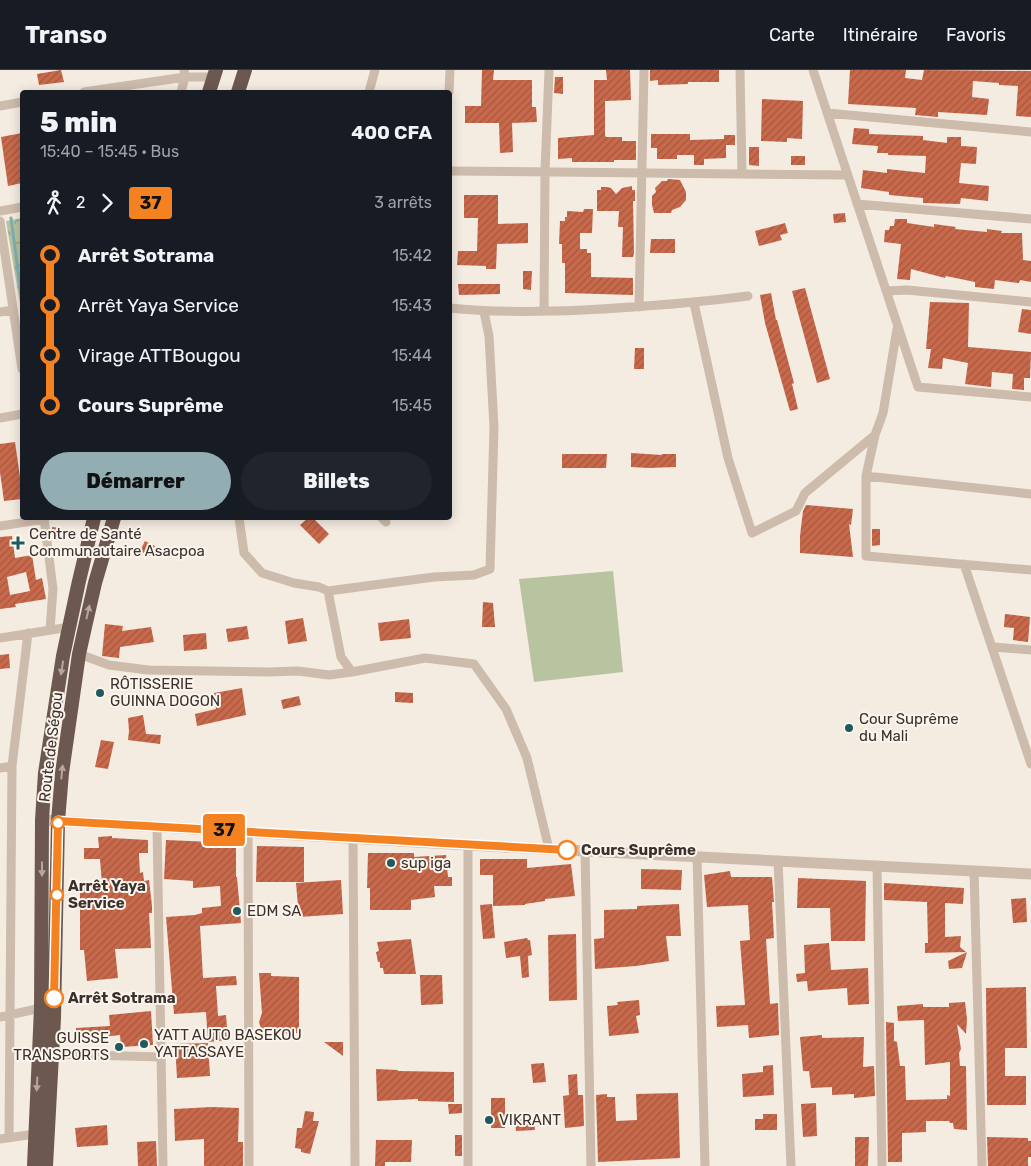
<!DOCTYPE html>
<html lang="fr">
<meta charset="utf-8">
<style>
:root{--surface:#171b24;--page:#20242c;--text:#f1f3f6;--muted:#9ea1a6;--line:#363941;--accent:#92aeb2}
body{margin:0;font-family:Rubik,sans-serif;background:var(--page);color:var(--text);height:100vh;display:flex;flex-direction:column;font-size:19px;white-space:nowrap}
*{box-sizing:border-box;margin:0}
p{font-size:16px;color:var(--muted)}
.icon{flex:none;width:28px;height:28px;fill:none;stroke:currentColor;stroke-width:2;stroke-linecap:round;stroke-linejoin:round}
.map{position:relative;flex:1;overflow:hidden}
.sheet{position:absolute;left:20px;top:20px;width:432px;height:430px;display:flex;flex-direction:column;background:var(--surface);border-radius:5px;box-shadow:0 2px 12px #0003}
.sheet>*{flex:none}
.badge{padding:0 10px;border-radius:4px;font-size:18px;line-height:32px}
.map>.badge{position:absolute;translate:-50% -50%;box-shadow:0 0 0 2px #fff}
.legs{display:flex;align-items:center;gap:8px;height:55px;padding:0 20px;font-size:16px}
.legs p{margin-inline-start:auto}
.summary{display:flex;align-items:center;justify-content:space-between;height:85px;padding:0 20px}
h1{font-size:28px;font-weight:800;line-height:38px}
.cta{display:flex;gap:10px;margin-top:auto;padding:10px 20px}
.cta a{flex:1;height:58px;border-radius:30px;background:var(--accent);color:#111;font-size:20px;font-weight:800;line-height:58px;text-align:center}
.cta a+a{background:var(--page);color:var(--text)}
ul{padding:0 20px;list-style:none}
li{display:flex;align-items:center;gap:18px;height:50px;font-size:19px}
li i{display:grid;place-items:center;width:8px;height:100%;margin:0 6px;background:currentColor}
li i::after{content:'';width:12px;height:12px;margin:-6px;border:4px solid;border-radius:50%;background:var(--surface)}
li p{margin-inline-start:auto}
li:first-child i{background:linear-gradient(#0000 50%,currentColor 0)}
li:last-child i{background:linear-gradient(currentColor 50%,#0000 0)}
header{display:flex;align-items:center;gap:30px;box-sizing:border-box;height:70px;padding:0 25px;background:var(--surface);border-bottom:1px solid var(--line)}
header strong{font-size:24px}
nav{display:flex;gap:28px;margin-inline-start:auto;font-size:18px}
.map>svg:first-child{display:block}
</style>
<header>
<strong>Transo</strong>
<nav><a>Carte</a><a>Itinéraire</a><a>Favoris</a></nav>
</header>
<div class="map">
<svg width="1031" height="1096" viewBox="0 0 1031 1096">
<defs>
<pattern id="park-crowns" width="20" height="18" patternUnits="userSpaceOnUse" patternTransform="scale(1.25)"><rect width="20" height="18" fill="#b8c4a0"/><path d="M2 6a3 3 0 1 1 6 0M12 15a3 3 0 1 1 6 0" fill="none" stroke="#97a083"/></pattern>
<pattern id="building-hatch" width="6" height="6" patternUnits="userSpaceOnUse" patternTransform="scale(1.25)"><rect width="6" height="6" fill="#c8694b"/><path d="M-1 1l2-2M0 6l6-6M5 7l2-2" fill="none" stroke="#a4573f"/></pattern>
</defs>
<rect width="100%" height="100%" fill="#f4ebe1"/>
<path fill="url(#park-crowns)" d="M22 148V246L6 151Z"/>
<path fill="#b8c4a0" d="M613 501 623 602 534 612 519 509Z"/>
<g fill="none" stroke-linecap="round" stroke-linejoin="round">
<path stroke="#7fb0b2" stroke-width="3" d="M11 148 22 232"/>
</g>
<path fill="url(#building-hatch)" fill-rule="evenodd" d="M61 0 64 12 39 15 37 4Z
M482 0H494L493 10H532V37H536L537 52 512 53 513 82 500 83 499 53H465V36H481Z
M606 0H630L631 30 605 31V65L606 67H622V71H636V90H614V92H572V88L558 89V68L594 65V10H607Z
M650 0H719V12H688V14L658 15V10L650 11Z
M850 0H906L905 8 922 10 924 0 1031 1V47L1016 46 1018 16 999 15V13L973 11 972 27 989 29 987 45 938 42V47L915 45 916 38 848 34Z
M555 7H563V24L554 23Z
M762 29 803 31 802 69 787 68V72L761 71Z
M854 58 869 59V64L923 66V70L947 73V67H961V76L977 77 976 94 961 93 959 113 989 116 988 131 961 128 960 134 923 133V128L889 125V122L861 118 863 100 887 103V99L925 103 926 86 888 85V83H877L878 76 852 74Z
M22 63V113L8 116 1 67Z
M651 64H690V70L724 69V65H735V75H726V88L704 89V95H694V85H677V89H657V78H651Z
M749 77H759V96L749 95Z
M791 86H805V95H791Z
M668 109 680 110 686 122V130L680 137 672 140 671 143H654L652 135V126L656 122 655 118 662 111H667Z
M632 116V120H635V131H633L634 183 633 187H622L623 157H618L619 141H597V120H601V117H607L611 118 616 124 622 118Z
M464 125H498V154L528 153V173L497 174 496 199H486V196L457 195 458 181H477L478 148H464Z
M584 139H593L592 163H580V179H587V183H591V207L633 208V225L565 223V193H562V174H559L560 151H565V147H567V141L583 142Z
M845 143 846 152 834 153 833 144Z
M895 149H907V153L934 157V154L956 157 955 159 987 162V159L1002 161 1001 163H1022L1023 190 1031 191V212L1020 210 1019 213 995 210 994 219 975 217V212L946 206 945 208 911 199 910 210 897 209 901 174 884 172 885 160H889L890 156H894Z
M785 153 788 163 780 165 782 170 759 176 755 161Z
M651 169H675V183H650Z
M523 201H532L531 220 523 219Z
M458 214H500V224L459 225Z
M805 218 830 309 817 313 792 221Z
M771 223 776 250H777L794 313 792 314 798 339 790 341 765 253 760 225Z
M930 232 969 233 968 277 1031 282 1030 308H1024V320L1012 319 1013 304 992 302 991 317 965 314 968 293 943 288 942 299 928 298 931 279H926Z
M1022 239 1031 240V264L1018 262Z
M635 278H644V299H634Z
M15 372 20 407H22V429L4 431 0 402V374Z
M631 383 662 385V384H676V397L649 398 631 397Z
M562 384H607L606 398H562Z
M806 435 853 439 851 455 849 454 853 487 800 483V466L803 441Z
M308 448H313L329 464 319 474 300 455Z
M52 457 61 458 60 468 53 467Z
M872 459H880V475L872 476Z
M12 466 15 488 32 485 36 510 42 508 46 529 15 534 16 537 0 539V467ZM26 502 30 521 10 525 7 507Z
M145 471 155 476 150 486 140 481Z
M483 532 493 533 495 557H482Z
M1005 544 1030 547 1028 572 1013 570 1014 558 1004 557Z
M303 548 307 571 288 574 285 551Z
M409 549 411 568 380 571 378 553Z
M105 554 123 556 122 561 151 557 154 572 120 577 119 588 102 586Z
M247 556 249 569 228 572 226 559Z
M206 563 207 579 184 581 183 565Z
M9 584 10 598 0 599V585Z
M242 618 246 645 197 656 195 644 216 639 214 623Z
M395 622 413 623V633L395 632Z
M299 626 301 635 283 639 281 630Z
M143 645 146 664 161 665 160 674 128 670 129 661 128 648Z
M101 670 114 672 108 699 95 697Z
M112 766V768L148 770V783H139V786L140 803 143 802 144 811 149 810 152 836V843H149L151 878 115 879 118 908 87 911 84 880H80V814H102L100 789H84V778H99L98 767Z
M166 770 236 773V807H237L241 853 200 856 203 908 236 906 237 915 216 916 218 946 226 945 228 970 208 972 206 942 174 944 166 847 195 845 202 843V838L221 836 220 816 193 818V811L164 809Z
M257 776 304 777V812H256Z
M368 783H414V787L446 785 448 807H452V816H434L435 827 411 830V840H370V818H367Z
M480 789H527V798L571 794 575 826 545 829V831L525 834V835L493 836V805H480Z
M641 799 682 800 681 820 641 819Z
M730 801 731 807H772L774 832H772L774 868 766 869 770 934 778 933 779 965 749 968 748 955 717 957 716 936 745 935 740 871 750 870 748 835 707 837 704 805Z
M798 808 866 811 865 871H831L830 838H797Z
M341 810 343 844 299 847 296 813Z
M884 813 964 818 963 834 945 833V867L961 866 960 877 966 882 925 883V873H928L927 832 884 830Z
M1026 828 1027 852 1013 853 1011 829Z
M492 834 495 868 483 869 480 835Z
M679 834 681 866H666L669 891 636 896 595 899 594 869 604 868V840L637 839V836Z
M576 864 577 930 549 931 548 865Z
M527 868 528 870H530L532 885 528 886 529 907 522 908 520 886 506 888 504 872Z
M411 869 416 904H384L383 898H380V892H378L376 882 379 881 377 872Z
M829 873 831 900 868 898 869 934 848 935 847 918 808 921 807 911 797 912 796 904 805 903 804 875Z
M967 882 962 898 949 899 948 891Z
M259 903H271V906L299 907V963L278 964V969L256 970 262 962 259 952 262 943Z
M420 905H442L443 934 421 935Z
M1026 917 1027 978H1005V1006H1026V1035H987L986 918Z
M639 930 640 945 636 946 639 963 609 966 607 936 618 935 617 932Z
M965 932 967 949 966 964 957 954 961 979 959 983 960 996H966L967 1060 954 1059 953 1053H950L949 1051H926V1062L902 1063V1092H888L886 952 894 953V971L897 972 900 996H905L906 1030 947 1029V1025L950 1026V992L925 995 924 950 898 951 897 936 923 934V937H949V933Z
M151 941 153 975 121 977 120 965 102 967 103 971 77 972 76 958 110 956 109 945Z
M822 965V968L864 967 863 997 874 996 875 1026 854 1028V1024L832 1025V1017L811 1018 809 1001H803L800 967Z
M324 972H343V986Z
M208 973 210 1006 177 1008 175 974Z
M544 993 546 1012 533 1013 531 994Z
M773 995 774 1025 743 1027 742 1004 763 1002V996Z
M376 999 398 1000V1001L454 1002V1032L418 1031V1029L377 1031Z
M577 1004 578 1025H583L584 1056 565 1058 563 1026 569 1025 568 1005Z
M678 1023 680 1088 598 1092 596 1025 607 1024V1027H615L616 1051 637 1050 636 1024Z
M491 1028H505V1058H491Z
M816 1033 817 1066 803 1067 801 1034Z
M448 1034H462V1043L449 1044Z
M212 1037 239 1038 238 1072H243V1096H204V1069L175 1071 174 1039Z
M305 1041 314 1042 313 1051H319L310 1084 301 1082V1079L295 1078 297 1058H302Z
M763 1044H777V1060H755V1049H763Z
M534 1049 535 1060 516 1061 515 1050Z
M107 1055 108 1075 77 1077 75 1058Z
M455 1065H462V1086H455Z
M855 1067H869L868 1096H855Z
M987 1067 1028 1068V1071H1031V1087H1028V1096H988Z
M376 1070H412L411 1092H385V1096H375Z
M156 1071 157 1096H138L137 1072Z"/>
<g fill="none" stroke-linecap="round" stroke-linejoin="round">
<path stroke="#cdbbac" stroke-width="9" d="M740 0 742 104
M813 0 918 317 1031 327
M84 22 185 7H214
M181 22 185 7 184 0
M369 22 375 0
M449 22 450 0
M0 36 22 32
M827 43 1031 62
M450 101 847 105
M857 134 1031 149
M0 141 22 137
M0 151 22 299
M886 221 907 220 1031 232
M694 233 728 388 752 463 796 441 805 423 875 365
M639 237 644 0
M450 238C495 243 539 242 584 240 639 237 694 233 748 226
M544 241 545 102 549 0
M0 242 13 240
M897 259 883 343 875 365 866 406V486L1031 500
M0 348 22 344
M866 406 1031 424
M44 448 53 519 50 560
M239 448 244 483 262 503 294 513 319 517 328 521 341 587 352 602
M382 448 386 452
M0 456 45 449
M964 494 1031 694
M328 521 434 507 474 505 490 499 494 357 489 266 484 242
M0 568 70 557
M993 577 1031 580
M79 584 109 595 148 600 268 602 298 601 329 605 352 602 425 588 474 594 506 639 527 688 549 779
M0 698 12 696
M157 756 163 1096
M248 761 249 1096
M353 768 355 1096
M468 775V1096
M585 780 591 1096
M697 786 705 1096
M778 790 791 1096
M877 796 882 1096
M974 801 982 1096
M0 947 41 938
M52 984 161 987
M9 1068 12 696 28 563
M0 1069 35 1064"/>
<path stroke="#cdbbac" stroke-width="11" d="M42 750 468 775 1031 804"/>
<path stroke="#6c584f" stroke-width="14" d="M209 22 216 0
M238 22 245 0
M34 1096 41 938 42 750 45 703 63 586 79 511 94 448
M46 1096 54 948 58 751 62 703 79 584 85 557 95 513 114 448"/>
</g>
<defs><path id="oneway-solid" d="M-6-.8H1V-3.2L6.5 0L1 3.2V.8H-6Z" transform="scale(1.25)"/></defs>
<g fill="#b4a69e">
<use href="#oneway-solid" transform="translate(88 542) rotate(-77)"/>
<use href="#oneway-solid" transform="translate(62 598) rotate(99)"/>
<use href="#oneway-solid" transform="translate(62 702) rotate(-84)"/>
<use href="#oneway-solid" transform="translate(42 799) rotate(90)"/>
<use href="#oneway-solid" transform="translate(37 1014) rotate(93)"/>
</g>
<g fill="none" stroke-linecap="round" stroke-linejoin="round">
<defs>
<path id="line-1" d="M54 928 58 751 567 780"/>
</defs>
<use href="#line-1" stroke="#fff" stroke-width="11"/>
<use href="#line-1" stroke="#f58220" stroke-width="8"/>
</g>
<g fill="#1f5a5e" stroke="#fbf5ee" stroke-width="2">
<path d="M15.5 465.5h5v5h5v5h-5v5h-5v-5h-5v-5h5z"/>
<circle cx="100" cy="623" r="5"/>
<circle cx="849" cy="658" r="5"/>
<circle cx="391" cy="793" r="5"/>
<circle cx="237" cy="841" r="5"/>
<circle cx="144" cy="974" r="5"/>
<circle cx="119" cy="977" r="5"/>
<circle cx="489" cy="1050" r="5"/>
</g>
<g fill="#fff" stroke="#f58220" stroke-width="2.5">
<circle cx="58" cy="753" r="6"/>
<circle cx="567" cy="780" r="9"/>
<circle cx="57" cy="825" r="6"/>
<circle cx="54" cy="928" r="9"/>
</g>
<g text-anchor="middle" dominant-baseline="central" stroke-width="4" stroke-linejoin="round" paint-order="stroke">
<g font-size="15" fill="#3b302b" stroke="#fbf5ee" text-anchor="start">
<text x="29" y="464">Centre de Santé<tspan x="29" dy="17">Communautaire Asacpoa</tspan></text>
<text x="110" y="614">RÔTISSERIE<tspan x="110" dy="17">GUINNA DOGON</tspan></text>
<text x="859" y="649">Cour Suprême<tspan x="859" dy="17">du Mali</tspan></text>
<text x="401" y="793">sup iga</text>
<text x="247" y="841">EDM SA</text>
<text x="154" y="965">YATT AUTO BASEKOU<tspan x="154" dy="17">YATTASSAYE</tspan></text>
<text x="109" y="968" text-anchor="end">GUISSE<tspan x="109" dy="17">TRANSPORTS</tspan></text>
<text x="499" y="1050">VIKRANT</text>
</g>
<g font-size="15" fill="#3b302b" stroke="#fbf5ee">
<text transform="translate(51 677) rotate(-83)">Route de Ségou</text>
</g>
<g font-size="15" font-weight="bold" fill="#3b302b" stroke="#fbf5ee" text-anchor="start">
<text x="581" y="780">Cours Suprême</text>
<text x="68" y="816">Arrêt Yaya<tspan x="68" dy="17">Service</tspan></text>
<text x="68" y="928">Arrêt Sotrama</text>
</g>
</g>
</svg>
<b class="badge" style="left:224px;top:760px;background:#f58220;color:#111">37</b>
<section class="sheet">
<div class="summary"><div><h1>5 min</h1><p>15:40 – 15:45 · Bus</p></div><b>400 CFA</b></div>
<div class="legs"><svg class="icon" aria-label="walk" viewBox="0 0 24 24"><circle cx="13" cy="4" r="2"/><path d="M13 8l-2 6 4 7M11 14l-3 7M7 12l3-4h3l4 4"/></svg>2<svg class="icon" aria-label="forward" viewBox="0 0 24 24"><path d="M9 5l7 7-7 7"/></svg><b class="badge" style="background:#f58220;color:#111">37</b><p>3 arrêts</p></div>
<ul>
<li><i style="color:#f58220"></i><b>Arrêt Sotrama</b><p>15:42</p></li>
<li><i style="color:#f58220"></i><span>Arrêt Yaya Service</span><p>15:43</p></li>
<li><i style="color:#f58220"></i><span>Virage ATTBougou</span><p>15:44</p></li>
<li><i style="color:#f58220"></i><b>Cours Suprême</b><p>15:45</p></li>
</ul>
<div class="cta"><a>Démarrer</a><a>Billets</a></div>
</section>
</div>
